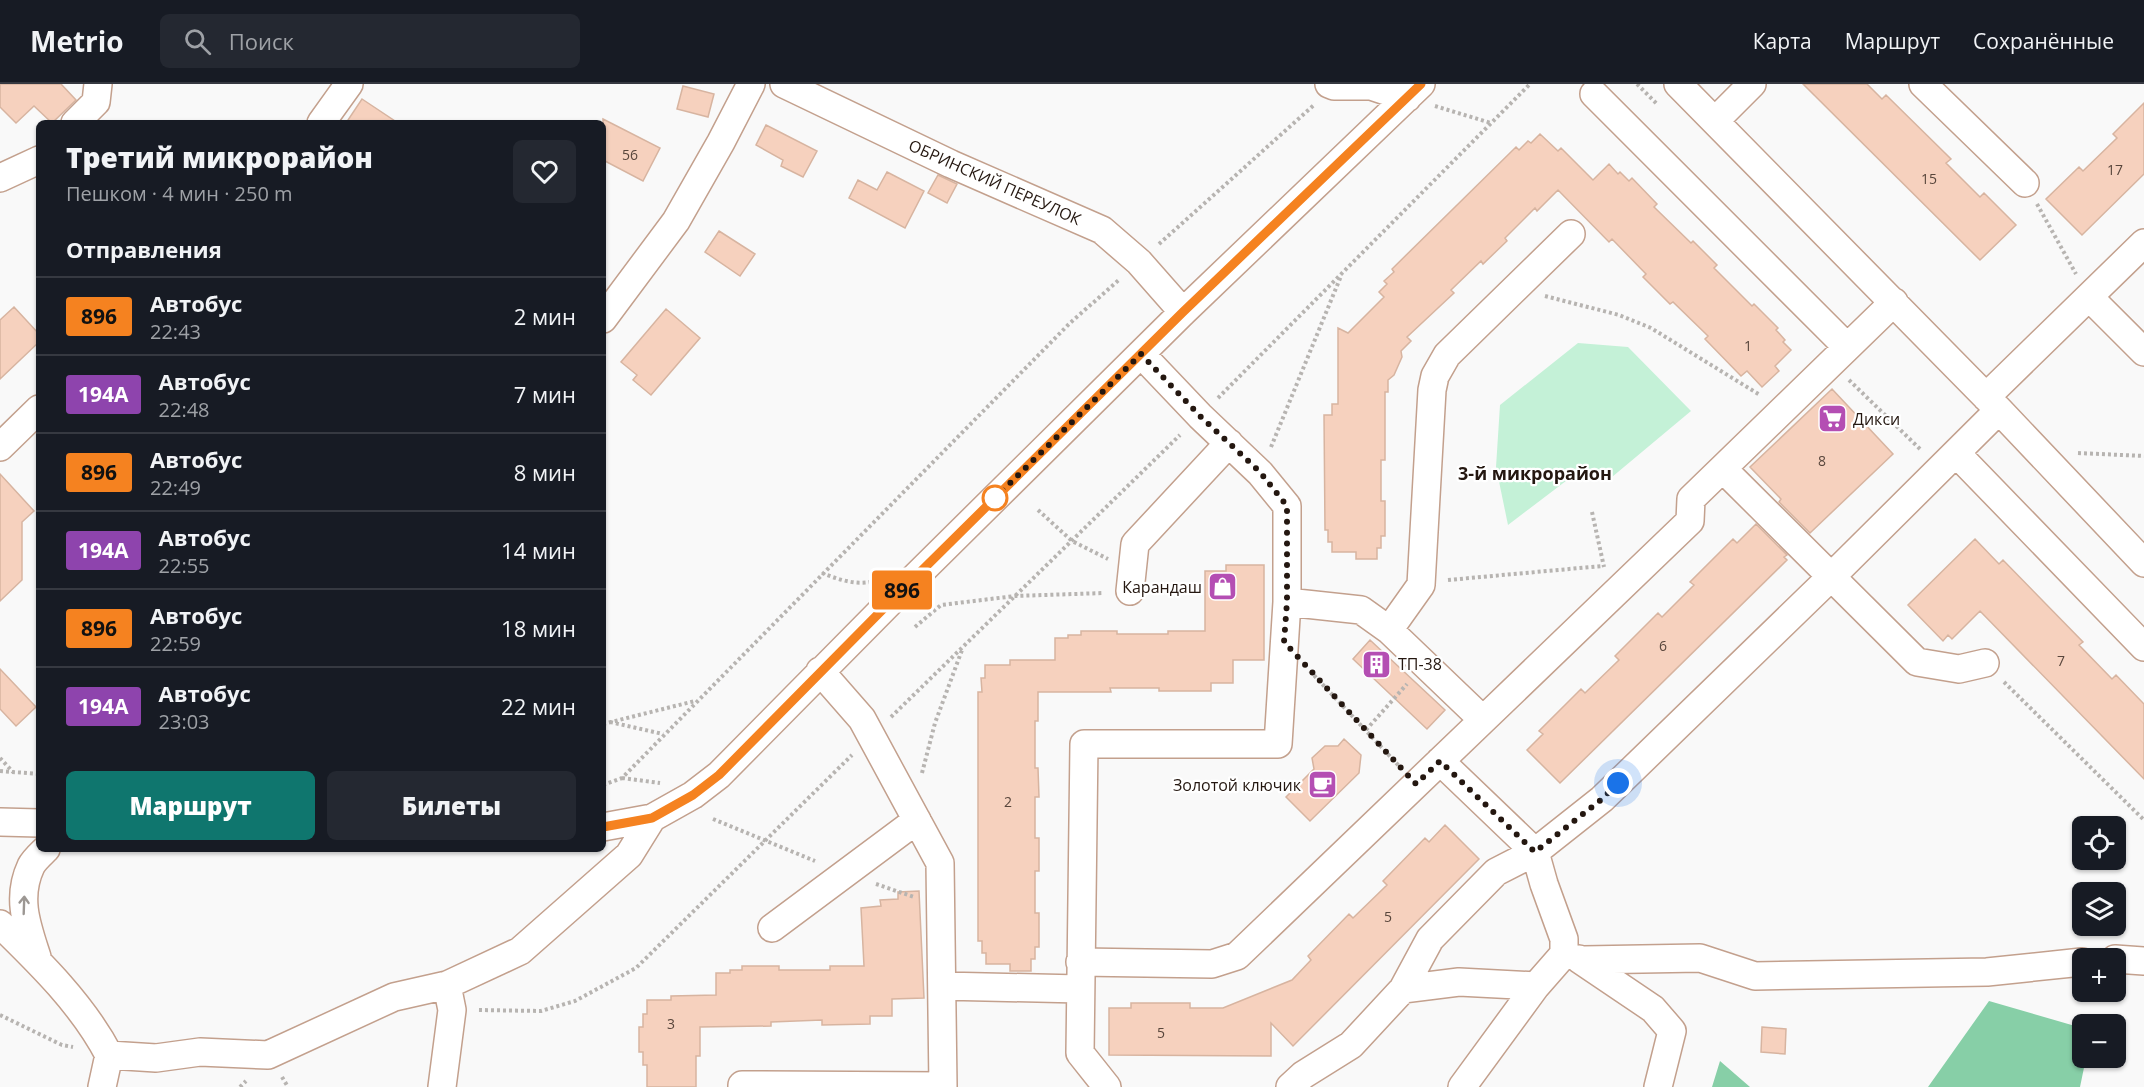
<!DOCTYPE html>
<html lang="ru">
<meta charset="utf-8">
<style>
:root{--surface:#171b24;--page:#242831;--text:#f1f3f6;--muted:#9ea1a6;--line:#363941;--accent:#0f766e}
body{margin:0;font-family:"Open Sans",sans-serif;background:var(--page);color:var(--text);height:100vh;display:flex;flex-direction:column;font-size:22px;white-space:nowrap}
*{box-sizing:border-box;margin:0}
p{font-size:20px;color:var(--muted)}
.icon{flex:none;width:33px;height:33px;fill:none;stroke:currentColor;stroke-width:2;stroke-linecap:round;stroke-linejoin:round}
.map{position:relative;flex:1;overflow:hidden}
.side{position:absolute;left:36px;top:36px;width:570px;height:732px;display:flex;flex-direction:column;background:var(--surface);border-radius:9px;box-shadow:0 2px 4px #0004}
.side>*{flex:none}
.badge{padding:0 12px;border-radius:4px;font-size:21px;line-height:39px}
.controls{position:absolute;left:2072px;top:732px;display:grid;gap:12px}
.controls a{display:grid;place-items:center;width:54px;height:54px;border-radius:9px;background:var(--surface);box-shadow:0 2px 4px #0004;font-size:30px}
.you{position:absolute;width:30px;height:30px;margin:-15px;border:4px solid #fff;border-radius:50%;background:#1a73e8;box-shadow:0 0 0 9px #1a73e833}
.map>.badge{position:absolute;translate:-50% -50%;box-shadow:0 0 0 3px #fff}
h2{padding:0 30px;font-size:22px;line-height:54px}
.round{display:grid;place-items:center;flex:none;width:63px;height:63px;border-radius:9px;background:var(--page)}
.overview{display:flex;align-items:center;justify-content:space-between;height:102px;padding:0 30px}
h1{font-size:28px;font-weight:800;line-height:45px}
.cta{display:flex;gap:12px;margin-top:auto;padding:12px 30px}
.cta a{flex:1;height:69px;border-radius:9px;background:var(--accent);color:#fff;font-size:24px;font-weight:800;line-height:69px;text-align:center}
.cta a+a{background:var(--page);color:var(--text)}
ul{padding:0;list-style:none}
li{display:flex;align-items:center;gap:18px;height:78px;padding:0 30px;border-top:2px solid var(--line)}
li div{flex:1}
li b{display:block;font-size:22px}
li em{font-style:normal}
li .badge{min-width:66px;font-weight:700;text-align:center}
header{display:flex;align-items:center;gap:36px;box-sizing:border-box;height:84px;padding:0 30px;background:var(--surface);border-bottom:2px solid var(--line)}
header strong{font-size:28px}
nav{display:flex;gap:33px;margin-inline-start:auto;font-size:21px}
.search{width:420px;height:54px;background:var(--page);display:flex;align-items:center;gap:15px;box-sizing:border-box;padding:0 21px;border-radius:9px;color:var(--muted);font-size:22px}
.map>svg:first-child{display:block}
</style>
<header>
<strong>Metrio</strong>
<div class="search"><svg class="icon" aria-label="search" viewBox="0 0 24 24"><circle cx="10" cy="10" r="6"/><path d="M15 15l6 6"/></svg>Поиск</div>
<nav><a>Карта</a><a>Маршрут</a><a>Сохранённые</a></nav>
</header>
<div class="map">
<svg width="2144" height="1003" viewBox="0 0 2144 1003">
<rect width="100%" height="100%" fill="#f9f9f9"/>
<path fill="#c4f1d7" d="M1578 259 1628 263 1691 327 1612 393 1583 384 1508 441 1496 383 1500 321Z"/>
<path fill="#87cfa7" d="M1989 917 2082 944V974H2086L2080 1003H1928Z
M1720 977 1750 1003H1712Z"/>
<path fill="#f6d1be" stroke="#d7b4a0" stroke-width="1.5" d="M0 0H61L76 16 52 39 34 22 16 39 0 23Z
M1803 0H1867L1882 15 1886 11 1951 75 1946 79 1980 113 1984 109 2016 141 1980 176Z
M683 2 714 10 708 33 677 25Z
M362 15 398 39H346Z
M2144 19V90L2082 151 2046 115 2079 83 2083 87 2117 54 2113 50Z
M603 35 660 64 643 97 603 76Z
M766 41 817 67 803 93 781 82 783 76 756 61Z
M1540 50 1558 67 1561 64 1593 96 1609 80 1618 90 1620 88 1629 97 1632 94 1657 120 1654 123 1691 159 1693 157 1717 181 1714 184 1752 222 1754 220 1778 244 1776 246 1785 256 1783 258 1791 266 1775 282 1779 287 1762 303 1747 287 1741 292 1705 255 1708 252 1673 218 1670 220 1643 193 1646 190 1612 155 1609 158 1558 106 1537 127 1535 124 1505 154 1507 157 1483 180 1481 177 1451 206 1454 209 1407 253 1411 257 1401 267 1402 273 1394 291 1388 296V308H1385V376H1381V417H1385V452H1381V464H1377V475H1356V468H1332V458H1328V446H1325L1324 331H1332V320H1338V244L1348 249 1384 213 1379 208 1387 200 1384 197 1394 188 1392 185 1516 63 1519 66 1528 57 1531 59Z
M887 88 924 107 905 144 849 114 858 96 877 106Z
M938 91 957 100 947 119 928 109Z
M719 147 755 170 740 192 705 168Z
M14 223 39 250V258L0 295V236Z
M666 225 700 254 651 311 633 296 637 291 621 278Z
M1832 305 1893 370 1810 449 1779 418 1781 415 1750 383Z
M0 390 34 427 22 438V496L0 517Z
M1756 440 1787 471 1784 473 1787 476 1560 699 1527 666 1543 650 1539 647 1581 605 1585 609 1619 576 1615 572 1658 529 1662 533 1694 501 1690 498 1733 455 1737 459Z
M1975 455 1999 480 2003 476 2083 558 2079 561 2112 595 2116 591 2144 620V695L1980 527 1952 555 1948 551 1943 557 1908 521Z
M1226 481H1264V576H1233V599H1211V607H1159V604H1110L1111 608H1038V637H1035V684H1038L1039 713H1035V754H1039V787H1035V829H1039V863H1035V875H1031V887H1010V880H986V869H982V857H978V608H982L981 594H985V581H1010V576H1055V554H1068V551H1081V547H1117V550H1168V547H1205V487H1226Z
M1370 556 1445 626 1427 645 1353 575Z
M0 585 36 623 16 642 0 625Z
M1344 655 1361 671 1359 689 1310 737 1286 713 1314 685 1312 674 1325 662H1338Z
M1445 741 1479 775 1293 962 1271 939V972L1109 971V924H1131V919H1190V924H1223L1292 896 1311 876 1308 872 1349 830 1353 834 1387 801 1383 797 1425 754 1429 758Z
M919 807 924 914 892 915V932H870V940L822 941V936L771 938V942L700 943V972H696V1003H647V981H643V968H639V943H643V930H647V916H671V912L716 911V889H730V886H742V882H779V886H830V882H864L861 824 881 822 880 816 898 815V808Z
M1762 943 1786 945 1785 970 1761 968Z"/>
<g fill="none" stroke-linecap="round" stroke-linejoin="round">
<defs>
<path id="minor" d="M784 0 951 80 1102 146 1139 178 1183 228
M1329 0 1334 2H1371L1407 14
M1678 0 1999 326 2144 479
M1923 0 2025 99
M1594 10 1847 263
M1715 37 1752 0
M75 39 96 18 98 0
M321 39 349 0
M0 94 39 76
M2089 213 2144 268
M603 235 676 137 721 58 751 0
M1986 313 2144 159
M0 363 39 325
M1956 369 2144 563
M1723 385 1917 578 1959 585 1985 579
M1130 507 1135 460 1229 359
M1287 518 1361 526 1389 546 1483 636 1690 437 1691 415 1894 218
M1389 546 1421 501 1432 306 1435 292 1447 271 1571 150
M1440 677 1535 768 1544 800 1564 855V870L1536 902 1462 1003
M0 738 39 739
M603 743 652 734 693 711 719 691 890 518 1183 228 1421 0
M0 840C40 879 83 921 109 971L102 1003
M772 844 917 736
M37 873C27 842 16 814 31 782 34 776 41 770 46 765
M1579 875 1653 925 1672 947 1658 1003
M2115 875 2144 877
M1584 876 1700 874 1755 892 1987 888 2082 878
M1080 878 1212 880 1237 872 1483 636
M942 902 1080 905
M1403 905 1459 898 1536 902
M109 971 156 974 200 968 268 971 394 913 447 901 520 867 629 771 652 734
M442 1003 452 926 447 901
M742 1003V1001L943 1002 940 779 862 635 820 587
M1107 1003 1080 969 1084 660H1278L1287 518V422L1260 389 1200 332 1141 270
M1290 1003 1303 991 1351 961 1403 905 1430 855 1496 788 1535 768 1602 715 1831 493 1999 326"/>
</defs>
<use href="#minor" stroke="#c3a08d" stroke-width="30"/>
<path stroke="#b7b4b1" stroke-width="4" stroke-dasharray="3 3" stroke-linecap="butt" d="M1637 0 1657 20
M1435 22 1491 39
M2037 120 2076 190
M1159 160 1314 21
M1545 212 1619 231 1651 244 1760 311
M1849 296 1921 366
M1218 314 1530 0
M1271 363 1341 192
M2078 369 2144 372
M1038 426 1072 457 1108 475
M1592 428 1604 483
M822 489C837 495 854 501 870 498
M1448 496 1602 482
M915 543 941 521 1015 512 1104 509
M1310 587 1399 682
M2004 598 2144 736
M891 633 1180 351
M610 638 663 650
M603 640 695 617
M1366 646 1407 600
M0 674 13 688
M0 687 39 690
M922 689 935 639 962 566
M622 694 660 699
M603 701 622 694 1070 239 1120 195
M713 735 815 777
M876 800 914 813
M479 926 541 927 575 917 636 884 852 671
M0 931 62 961 73 963
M282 993 288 1003
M240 1003 246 997"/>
<use href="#minor" stroke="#fff" stroke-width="27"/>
</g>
<defs><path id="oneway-shaft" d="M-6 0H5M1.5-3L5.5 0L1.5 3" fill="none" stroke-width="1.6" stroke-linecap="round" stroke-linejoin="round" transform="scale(1.5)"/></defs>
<use stroke="#9c9793" href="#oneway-shaft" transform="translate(24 821) rotate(-88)"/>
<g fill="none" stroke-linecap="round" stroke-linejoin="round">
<defs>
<path id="line" d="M603 743 652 734 693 711 719 691 890 518 1183 228 1421 0"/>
</defs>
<use href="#line" stroke="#fff" stroke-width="14"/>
<use href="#line" stroke="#f58220" stroke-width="9"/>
<path stroke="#241710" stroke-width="6" stroke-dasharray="0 10.8" d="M995 414 1141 270 1200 332 1260 388 1287 422V518L1284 558 1416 700 1440 677 1535 768 1602 715 1618 699"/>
</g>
<defs>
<symbol id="supermarket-square" viewBox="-11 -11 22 22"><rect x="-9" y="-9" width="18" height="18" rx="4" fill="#b44eb3" stroke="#fff"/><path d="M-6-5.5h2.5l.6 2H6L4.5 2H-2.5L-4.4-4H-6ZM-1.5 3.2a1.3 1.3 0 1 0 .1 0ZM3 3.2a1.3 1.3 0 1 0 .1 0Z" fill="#fff"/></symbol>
<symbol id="shop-square" viewBox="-11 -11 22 22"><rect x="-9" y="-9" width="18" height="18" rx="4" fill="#b44eb3" stroke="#fff"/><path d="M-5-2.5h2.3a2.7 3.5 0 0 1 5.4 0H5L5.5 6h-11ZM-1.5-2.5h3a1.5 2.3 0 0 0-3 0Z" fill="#fff"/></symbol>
<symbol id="building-square" viewBox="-11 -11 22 22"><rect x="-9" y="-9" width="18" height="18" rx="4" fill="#b44eb3" stroke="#fff"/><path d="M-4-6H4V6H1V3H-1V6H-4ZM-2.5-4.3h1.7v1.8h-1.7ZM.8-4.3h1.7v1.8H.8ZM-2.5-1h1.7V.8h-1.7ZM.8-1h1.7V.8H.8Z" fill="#fff"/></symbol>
<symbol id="cafe-square" viewBox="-11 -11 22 22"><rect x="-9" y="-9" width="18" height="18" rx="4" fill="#b44eb3" stroke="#fff"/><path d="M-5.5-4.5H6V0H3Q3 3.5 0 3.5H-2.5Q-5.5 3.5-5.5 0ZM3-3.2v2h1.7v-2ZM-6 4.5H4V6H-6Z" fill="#fff"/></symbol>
</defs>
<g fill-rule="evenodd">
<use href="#supermarket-square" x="1816" y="318" width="33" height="33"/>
<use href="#shop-square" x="1206" y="486" width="33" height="33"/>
<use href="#building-square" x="1360" y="564" width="33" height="33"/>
<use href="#cafe-square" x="1306" y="684" width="33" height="33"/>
</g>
<circle fill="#fff" stroke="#f58220" stroke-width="3" cx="995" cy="414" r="12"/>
<g text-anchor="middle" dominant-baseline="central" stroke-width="4.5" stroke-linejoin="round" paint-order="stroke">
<g font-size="14" fill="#58463c">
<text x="630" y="70">56</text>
<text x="2115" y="85">17</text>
<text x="1929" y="94">15</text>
<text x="1748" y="261">1</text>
<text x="1822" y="376">8</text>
<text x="1663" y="561">6</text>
<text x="2061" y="576">7</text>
<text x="1008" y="717">2</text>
<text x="1388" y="832">5</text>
<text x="671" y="939">3</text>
<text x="1161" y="948">5</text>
</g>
<g font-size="16" fill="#241710" stroke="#fff">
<text transform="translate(995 98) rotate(24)">ОБРИНСКИЙ ПЕРЕУЛОК</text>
</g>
<g font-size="16" fill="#241710" stroke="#fff" text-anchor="start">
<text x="1853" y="335">Дикси</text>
<text x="1202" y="503" text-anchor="end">Карандаш</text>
<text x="1398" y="580">ТП-38</text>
<text x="1301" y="701" text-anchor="end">Золотой ключик</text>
</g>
<g font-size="18" font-weight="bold" fill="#241710" stroke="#fff">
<text x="1535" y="389">3-й микрорайон</text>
</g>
</g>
</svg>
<div class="controls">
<a><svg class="icon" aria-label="locate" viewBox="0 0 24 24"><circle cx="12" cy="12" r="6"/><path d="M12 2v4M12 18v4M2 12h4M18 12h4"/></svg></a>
<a><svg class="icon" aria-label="layers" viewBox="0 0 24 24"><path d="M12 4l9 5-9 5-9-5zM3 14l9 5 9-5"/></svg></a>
<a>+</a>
<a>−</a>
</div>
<div class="you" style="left:1618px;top:699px"></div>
<b class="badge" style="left:902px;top:506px;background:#f58220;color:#111">896</b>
<section class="side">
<div class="overview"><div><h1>Третий микрорайон</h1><p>Пешком · 4 мин · 250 m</p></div><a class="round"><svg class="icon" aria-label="heart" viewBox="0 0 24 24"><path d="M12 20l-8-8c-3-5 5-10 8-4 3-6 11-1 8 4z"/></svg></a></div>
<h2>Отправления</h2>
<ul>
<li><span class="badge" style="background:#f58220;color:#111">896</span><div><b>Автобус</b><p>22:43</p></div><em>2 мин</em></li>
<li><span class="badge" style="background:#8e44ad;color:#fff">194А</span><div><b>Автобус</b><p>22:48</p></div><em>7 мин</em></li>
<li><span class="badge" style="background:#f58220;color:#111">896</span><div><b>Автобус</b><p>22:49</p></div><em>8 мин</em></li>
<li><span class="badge" style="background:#8e44ad;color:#fff">194А</span><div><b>Автобус</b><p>22:55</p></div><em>14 мин</em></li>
<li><span class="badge" style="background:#f58220;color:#111">896</span><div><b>Автобус</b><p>22:59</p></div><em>18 мин</em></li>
<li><span class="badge" style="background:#8e44ad;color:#fff">194А</span><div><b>Автобус</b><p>23:03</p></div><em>22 мин</em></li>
</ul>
<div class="cta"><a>Маршрут</a><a>Билеты</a></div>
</section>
</div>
